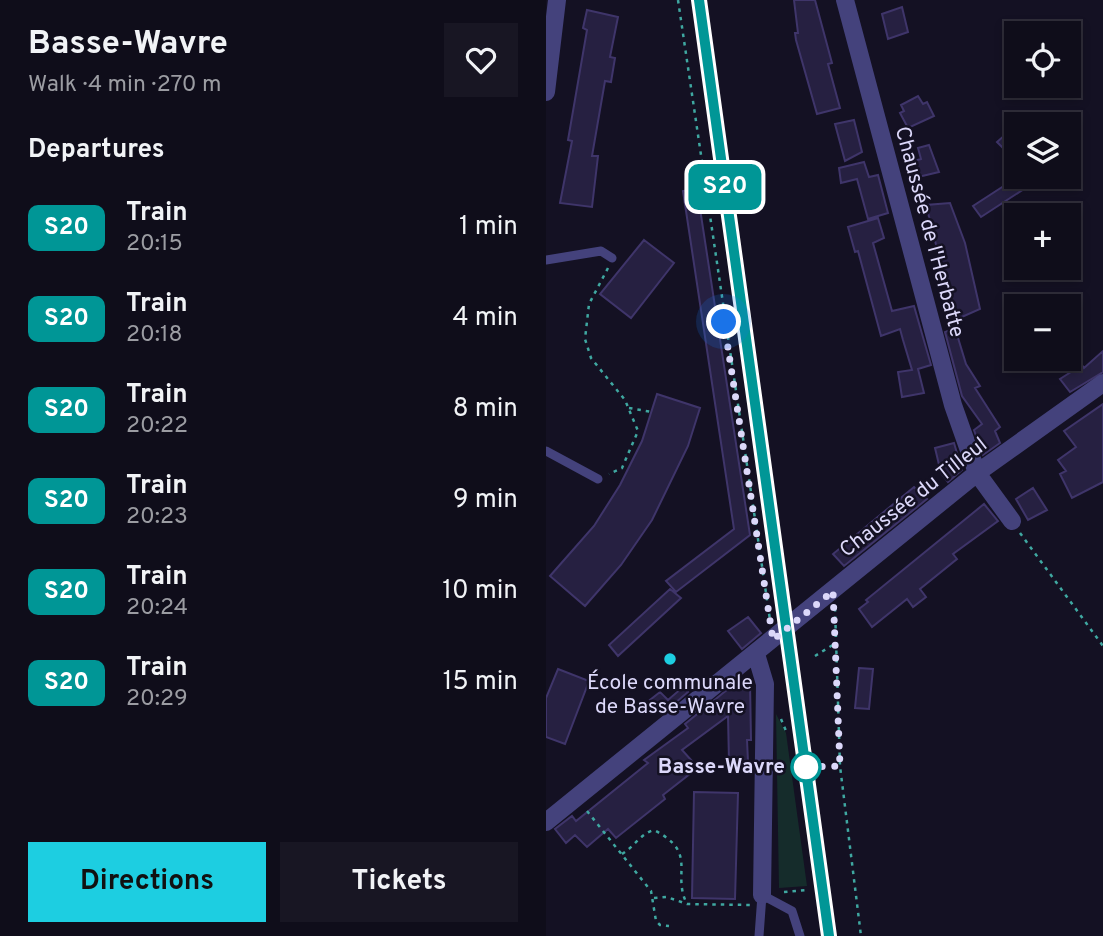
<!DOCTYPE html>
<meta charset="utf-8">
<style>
:root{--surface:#0f0d1a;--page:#181623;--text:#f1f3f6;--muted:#9b9ca2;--line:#2f2d39;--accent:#1dcee1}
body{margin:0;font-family:Overpass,sans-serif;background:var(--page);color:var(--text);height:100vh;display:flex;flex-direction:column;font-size:26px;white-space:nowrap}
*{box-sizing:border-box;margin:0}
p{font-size:23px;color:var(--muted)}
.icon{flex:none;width:38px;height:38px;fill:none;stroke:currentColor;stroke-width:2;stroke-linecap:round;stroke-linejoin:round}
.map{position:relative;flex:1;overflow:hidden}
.sheet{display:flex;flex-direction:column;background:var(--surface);width:546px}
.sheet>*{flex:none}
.badge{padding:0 14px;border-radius:10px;font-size:24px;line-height:46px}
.fabs{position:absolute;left:458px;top:21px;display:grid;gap:14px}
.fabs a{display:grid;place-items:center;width:77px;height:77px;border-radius:0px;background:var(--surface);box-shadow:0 4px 10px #0003,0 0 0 2px var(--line);font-size:35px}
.you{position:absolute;width:35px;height:35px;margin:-18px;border:5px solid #fff;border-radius:50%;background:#1a73e8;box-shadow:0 0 0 10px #1a73e833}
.map>.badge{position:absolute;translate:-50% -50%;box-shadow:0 0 0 4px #fff}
h2{padding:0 28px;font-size:26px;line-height:63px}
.round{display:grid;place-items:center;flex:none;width:74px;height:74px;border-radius:0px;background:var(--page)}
.head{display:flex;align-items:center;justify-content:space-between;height:119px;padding:0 28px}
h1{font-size:33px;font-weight:700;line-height:52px}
.action{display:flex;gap:14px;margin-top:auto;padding:14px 28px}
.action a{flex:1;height:80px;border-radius:0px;background:var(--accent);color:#111;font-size:28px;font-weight:700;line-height:80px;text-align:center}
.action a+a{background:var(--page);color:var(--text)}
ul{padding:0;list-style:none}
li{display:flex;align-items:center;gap:21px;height:91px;padding:0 28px}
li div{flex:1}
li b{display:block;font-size:26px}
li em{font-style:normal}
li .badge{min-width:77px;font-weight:700;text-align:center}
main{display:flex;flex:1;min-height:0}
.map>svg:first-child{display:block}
</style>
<main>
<section class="sheet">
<div class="head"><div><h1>Basse-Wavre</h1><p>Walk · 4 min · 270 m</p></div><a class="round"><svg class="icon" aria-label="heart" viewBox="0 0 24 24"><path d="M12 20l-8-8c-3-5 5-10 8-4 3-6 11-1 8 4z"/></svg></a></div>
<h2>Departures</h2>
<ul>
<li><span class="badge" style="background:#009696;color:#fff">S20</span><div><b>Train</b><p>20:15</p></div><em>1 min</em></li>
<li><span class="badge" style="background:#009696;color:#fff">S20</span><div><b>Train</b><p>20:18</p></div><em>4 min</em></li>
<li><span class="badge" style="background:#009696;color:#fff">S20</span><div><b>Train</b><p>20:22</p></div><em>8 min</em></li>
<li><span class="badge" style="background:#009696;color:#fff">S20</span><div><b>Train</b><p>20:23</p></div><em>9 min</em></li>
<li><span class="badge" style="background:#009696;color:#fff">S20</span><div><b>Train</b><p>20:24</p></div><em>10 min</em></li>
<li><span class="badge" style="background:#009696;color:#fff">S20</span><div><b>Train</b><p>20:29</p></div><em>15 min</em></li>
</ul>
<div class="action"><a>Directions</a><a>Tickets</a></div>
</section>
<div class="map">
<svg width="557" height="936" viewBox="0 0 557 936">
<rect width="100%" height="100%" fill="#141123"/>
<path fill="#152c2b" d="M230 714 240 733 261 886 233 888Z"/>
<path fill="#262041" stroke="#3f356a" stroke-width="2" d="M248 0H269L286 63 282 64 294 108 271 114 250 40 249 33H252Z
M356 7 362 32 342 39 336 14Z
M41 10 72 17 64 57 69 58 65 82 59 81 46 156H52L46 207 14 203 26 141 22 140 41 30 37 28Z
M372 96 377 104 381 102 388 116 362 128 354 113 358 111 355 105Z
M308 120 316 152 299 161 289 124Z
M460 134 471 145V162L451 142Z
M383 145 393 172 372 177 368 161 375 159 372 148Z
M318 162 323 177 332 175 342 213 322 219 311 179 295 183 293 168Z
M470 178 478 189 435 217 427 206Z
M151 189 204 535 130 592 120 581 188 529 137 191Z
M404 203 419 243 434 309 409 320 380 205Z
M332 218 338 238 327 243 346 311 368 306 385 365 372 369 378 393 356 397 352 372 366 370 357 340 354 329 335 336 312 251 309 252 302 227Z
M98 240 128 263 85 318 54 294Z
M409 328 420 364 434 386 429 388 454 427 449 431 454 443 437 455 428 430 436 424 416 396 399 332Z
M557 351V372L524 392 514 379 536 365 538 368Z
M111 394 154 408 142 446 106 520 75 565 39 606 4 576 48 526 74 485 96 441Z
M557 404V482L526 498 514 474 520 471 512 460 530 447 518 431Z
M408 443 416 470 402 482 395 473 389 448Z
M368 487 381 499 298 566 287 554Z
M487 488 501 510 482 520 470 499Z
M438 504 452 521 407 554 411 559 374 589 380 597 367 607 361 599 326 627 313 609 322 602 320 600Z
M124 589 135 598 72 656 63 645Z
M202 617 215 633 196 649 182 631Z
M313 668 327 669 323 709 309 708Z
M12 669 43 681 19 744 0 737V698Z
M204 682 205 740H201L202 762H183L182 716 136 750 146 761 140 767 145 773 117 795 119 799 70 838 62 829 41 847 29 835 20 843 9 829 26 816 30 821 102 763 98 760 142 728 139 724 187 685Z
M137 687 142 692 116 714 104 700 114 692 122 700Z
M148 792 192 793 189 899 146 898Z"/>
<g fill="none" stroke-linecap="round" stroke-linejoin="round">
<path stroke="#3fa8a1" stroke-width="2.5" stroke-dasharray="3.5 5" stroke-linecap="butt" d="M132 0 224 620
M62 268 43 304 39 339 45 358 79 400 92 431 76 468 63 474
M83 408 106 412
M474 533 557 646
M289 608 294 766 315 936
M269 656 290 643
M235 719 240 731
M41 811 105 891 110 921 114 925 123 926
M76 854C88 847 94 834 108 830 153 853 125 873 141 904
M238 892 262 890
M108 898 121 897 141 904 205 905"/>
<path stroke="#44427c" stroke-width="9" d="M0 260 55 251 66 258
M0 451 52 479
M213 936 216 895 246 911 254 936"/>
<path stroke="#44427c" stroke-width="18" d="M299 0 407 405 431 473 466 521
M0 92 11 0
M210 654 219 684 216 895
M0 822 431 473 557 383"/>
<path stroke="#1dcee1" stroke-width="4.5" stroke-dasharray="10 9" stroke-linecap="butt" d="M153 0 283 936"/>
</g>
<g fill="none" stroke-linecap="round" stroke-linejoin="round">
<defs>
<path id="line" d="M153 0 283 936"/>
</defs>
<use href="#line" stroke="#fff" stroke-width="16"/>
<use href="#line" stroke="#009696" stroke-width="10"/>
<path stroke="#dcd8fa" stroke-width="7" stroke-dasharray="0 12.6" d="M178 322 227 640 287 591 294 766 260 767"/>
</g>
<circle fill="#1dcee1" stroke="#141123" stroke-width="2.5" cx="124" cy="659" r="7"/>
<circle fill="#fff" stroke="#009696" stroke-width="3.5" cx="260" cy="767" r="14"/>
<g text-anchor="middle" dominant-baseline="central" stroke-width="5" stroke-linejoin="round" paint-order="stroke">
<g font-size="21" fill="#dcd8fa" stroke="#141123">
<text transform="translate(383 232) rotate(75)">Chaussée de l'Herbatte</text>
<text transform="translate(368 498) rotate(-38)">Chaussée du Tilleul</text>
</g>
<g font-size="21" fill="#dcd8fa" stroke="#141123">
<text x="124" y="683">École communale<tspan x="124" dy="24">de Basse-Wavre</tspan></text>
</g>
<g font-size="21" font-weight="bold" fill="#dcd8fa" stroke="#141123" text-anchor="end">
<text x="239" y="767">Basse-Wavre</text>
</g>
</g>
</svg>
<div class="fabs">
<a><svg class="icon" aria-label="locate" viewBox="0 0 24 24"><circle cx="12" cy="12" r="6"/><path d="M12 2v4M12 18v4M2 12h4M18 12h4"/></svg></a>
<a><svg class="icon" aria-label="layers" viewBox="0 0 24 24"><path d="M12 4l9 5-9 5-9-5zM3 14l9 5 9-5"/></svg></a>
<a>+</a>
<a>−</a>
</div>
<div class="you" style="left:178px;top:322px"></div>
<b class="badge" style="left:179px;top:187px;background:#009696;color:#fff">S20</b>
</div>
</main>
